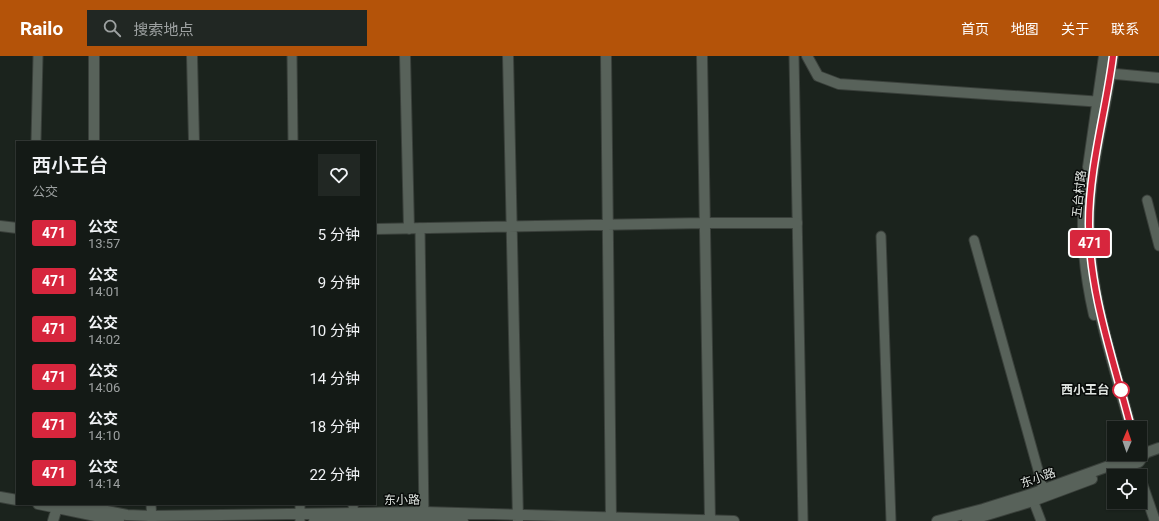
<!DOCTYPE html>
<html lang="zh">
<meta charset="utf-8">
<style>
:root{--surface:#141a16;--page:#212723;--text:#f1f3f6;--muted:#9da1a1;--line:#333835;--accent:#b45309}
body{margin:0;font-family:Roboto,"Noto Sans SC",sans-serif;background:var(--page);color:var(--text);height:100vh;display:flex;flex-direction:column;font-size:15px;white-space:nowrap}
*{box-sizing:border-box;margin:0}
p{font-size:13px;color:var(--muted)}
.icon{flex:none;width:22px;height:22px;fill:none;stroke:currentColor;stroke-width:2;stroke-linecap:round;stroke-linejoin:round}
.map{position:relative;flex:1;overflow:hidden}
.drawer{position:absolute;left:16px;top:85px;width:360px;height:364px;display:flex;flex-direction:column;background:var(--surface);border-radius:0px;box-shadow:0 1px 3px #0004,0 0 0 1px var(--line)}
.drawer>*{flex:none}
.badge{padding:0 8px;border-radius:3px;font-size:14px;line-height:26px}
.needle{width:26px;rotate:2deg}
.buttons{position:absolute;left:1107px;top:365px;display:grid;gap:8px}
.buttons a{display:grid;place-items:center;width:40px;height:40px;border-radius:0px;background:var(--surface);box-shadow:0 1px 3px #0004,0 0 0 1px var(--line);font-size:20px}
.map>.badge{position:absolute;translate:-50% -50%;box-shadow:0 0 0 2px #fff}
.round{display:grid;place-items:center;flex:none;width:42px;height:42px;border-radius:0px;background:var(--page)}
.head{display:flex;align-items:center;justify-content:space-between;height:68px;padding:0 16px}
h1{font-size:19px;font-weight:600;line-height:30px}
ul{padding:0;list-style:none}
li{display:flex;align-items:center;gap:12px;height:48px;padding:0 16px}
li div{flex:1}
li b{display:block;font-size:15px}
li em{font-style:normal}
li .badge{min-width:44px;font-weight:700;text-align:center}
header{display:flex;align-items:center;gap:24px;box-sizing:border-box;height:56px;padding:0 20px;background:var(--accent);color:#fff}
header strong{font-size:19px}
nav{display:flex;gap:22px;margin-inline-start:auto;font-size:14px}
.search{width:280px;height:36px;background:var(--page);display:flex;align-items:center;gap:10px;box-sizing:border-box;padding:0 14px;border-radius:0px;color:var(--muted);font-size:15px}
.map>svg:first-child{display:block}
</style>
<header>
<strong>Railo</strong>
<div class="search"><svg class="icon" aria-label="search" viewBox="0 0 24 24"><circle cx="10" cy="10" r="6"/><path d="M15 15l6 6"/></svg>搜索地点</div>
<nav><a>首页</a><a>地图</a><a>关于</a><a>联系</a></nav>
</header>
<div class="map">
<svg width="1159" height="465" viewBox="0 0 1159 465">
<rect width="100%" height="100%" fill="#1b231d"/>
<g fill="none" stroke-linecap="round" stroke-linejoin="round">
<defs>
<path id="service" d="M292 0 293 86
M794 0 803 465
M36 86 38 0
M1147 144 1159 190
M420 172 424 463
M881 180 891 465
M974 184 1045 439
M1031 439 1041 465
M151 448 152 465
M300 448V465
M353 448 354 464"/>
<path id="minor" d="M94 0V86
M192 0 194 86
M405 0 409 173
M508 0 518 464
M606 0 611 465
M702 0 710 465
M807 0 818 20 839 28 1103 46
M1113 0C1106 56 1089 112 1089 168 1089 237 1113 306 1131 372
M1105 17 1159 22
M1088 111 1104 0
M1086 127C1079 172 1084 215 1094 259
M0 170 17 172
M375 173 705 167H797
M1117 414 1139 406 1145 398
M1140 422 1155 465
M0 441 17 444
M38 448 119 465
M72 448 127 459 151 460 424 456 734 465
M53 465 58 448
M314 465H463
M937 465 983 453 1031 438 1159 392
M967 465 1033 445 1092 423"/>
</defs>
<use href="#service" stroke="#3a403b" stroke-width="11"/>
<use href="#minor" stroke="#3a403b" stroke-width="12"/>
<use href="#service" stroke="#58625a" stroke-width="9"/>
<use href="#minor" stroke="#58625a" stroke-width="10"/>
</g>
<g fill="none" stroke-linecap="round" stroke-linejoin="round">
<defs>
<path id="line" d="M1113 0C1106 55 1089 112 1089 168 1089 237 1114 305 1131 372"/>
</defs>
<use href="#line" stroke="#fff" stroke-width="9"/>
<use href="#line" stroke="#d7263d" stroke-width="6"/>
</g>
<circle fill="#fff" stroke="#d7263d" stroke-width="2" cx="1121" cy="334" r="8"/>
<g text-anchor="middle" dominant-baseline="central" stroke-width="3" stroke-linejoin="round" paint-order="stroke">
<g font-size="12" fill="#e0e5e1" stroke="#080b09">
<text transform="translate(1079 138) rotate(-84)">五台村路</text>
<text transform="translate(1038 422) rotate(-19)">东小路</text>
<text transform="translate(402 444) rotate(-1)">东小路</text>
</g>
<g font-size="12" font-weight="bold" fill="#e0e5e1" stroke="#080b09" text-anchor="end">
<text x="1109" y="334">西小王台</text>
</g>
</g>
</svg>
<div class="buttons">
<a><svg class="needle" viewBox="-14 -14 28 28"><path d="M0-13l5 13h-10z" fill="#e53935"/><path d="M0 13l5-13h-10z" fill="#9da1a1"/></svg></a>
<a><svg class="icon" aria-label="locate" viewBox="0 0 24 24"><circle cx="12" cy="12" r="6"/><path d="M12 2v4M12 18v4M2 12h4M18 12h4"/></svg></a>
</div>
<b class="badge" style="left:1090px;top:187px;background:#d7263d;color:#fff">471</b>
<section class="drawer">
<div class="head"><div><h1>西小王台</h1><p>公交</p></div><a class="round"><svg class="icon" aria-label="heart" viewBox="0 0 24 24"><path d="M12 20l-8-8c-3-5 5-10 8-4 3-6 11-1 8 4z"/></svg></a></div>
<ul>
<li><span class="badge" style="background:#d7263d;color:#fff">471</span><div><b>公交</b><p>13:57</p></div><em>5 分钟</em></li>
<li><span class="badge" style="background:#d7263d;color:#fff">471</span><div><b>公交</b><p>14:01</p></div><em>9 分钟</em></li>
<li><span class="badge" style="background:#d7263d;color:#fff">471</span><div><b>公交</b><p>14:02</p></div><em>10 分钟</em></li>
<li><span class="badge" style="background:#d7263d;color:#fff">471</span><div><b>公交</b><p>14:06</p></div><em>14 分钟</em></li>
<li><span class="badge" style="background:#d7263d;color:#fff">471</span><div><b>公交</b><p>14:10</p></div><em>18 分钟</em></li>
<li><span class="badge" style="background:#d7263d;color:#fff">471</span><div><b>公交</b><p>14:14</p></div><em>22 分钟</em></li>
</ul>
</section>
</div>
